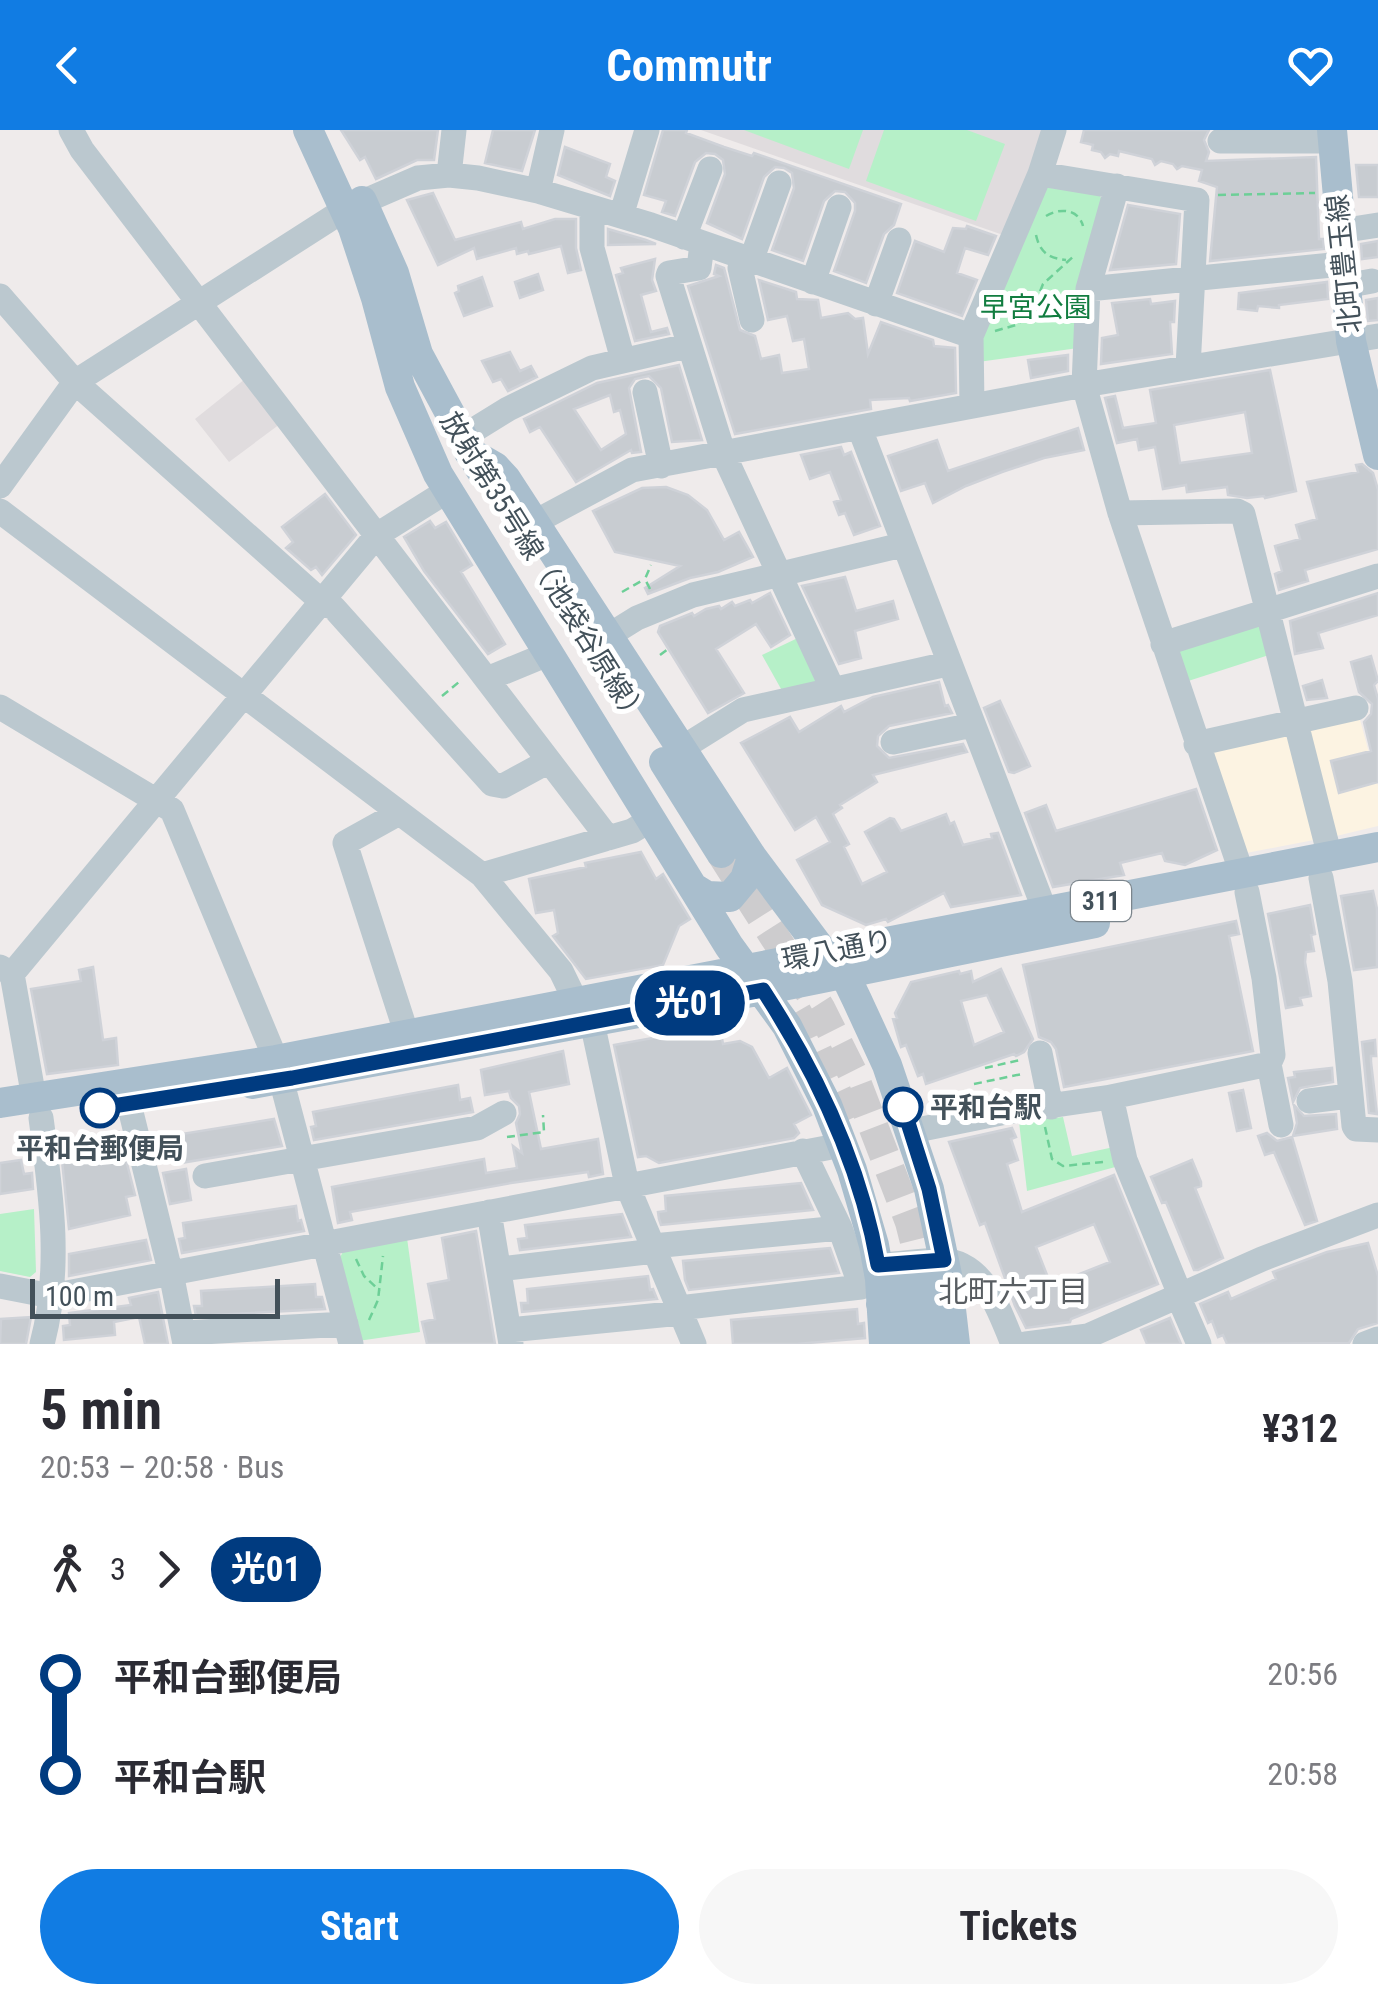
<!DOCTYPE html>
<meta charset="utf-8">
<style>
:root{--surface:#fff;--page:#f7f7f7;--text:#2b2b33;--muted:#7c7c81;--accent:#117ce3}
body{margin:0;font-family:"Roboto Condensed","Noto Sans JP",sans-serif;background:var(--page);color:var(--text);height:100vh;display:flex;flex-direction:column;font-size:38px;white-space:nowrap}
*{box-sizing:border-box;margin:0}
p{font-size:32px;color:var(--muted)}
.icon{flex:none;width:55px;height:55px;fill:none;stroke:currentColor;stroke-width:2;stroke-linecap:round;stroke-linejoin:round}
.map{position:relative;height:1214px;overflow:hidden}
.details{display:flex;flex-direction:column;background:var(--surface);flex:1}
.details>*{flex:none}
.badge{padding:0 20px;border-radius:32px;font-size:35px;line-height:65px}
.scale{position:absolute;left:30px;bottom:25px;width:250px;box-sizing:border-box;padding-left:10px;border:5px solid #43515a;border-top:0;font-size:28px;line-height:35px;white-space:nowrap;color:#43515a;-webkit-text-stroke:8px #fff;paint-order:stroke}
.map>.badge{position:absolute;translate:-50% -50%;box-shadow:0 0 0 5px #fff}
.legs{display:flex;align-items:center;gap:15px;height:110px;padding:0 40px;font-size:32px}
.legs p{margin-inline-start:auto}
.headline{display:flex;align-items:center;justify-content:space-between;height:170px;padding:0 40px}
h1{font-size:55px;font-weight:700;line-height:75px}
.primary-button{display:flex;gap:20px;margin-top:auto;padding:20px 40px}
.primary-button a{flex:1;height:115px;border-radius:60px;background:var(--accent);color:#fff;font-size:40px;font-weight:700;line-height:115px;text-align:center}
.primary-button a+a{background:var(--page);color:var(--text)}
ul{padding:0 40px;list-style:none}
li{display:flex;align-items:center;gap:35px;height:100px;font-size:38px}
li i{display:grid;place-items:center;width:15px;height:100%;margin:0 12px;background:currentColor}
li i::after{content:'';width:25px;height:25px;margin:-12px;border:8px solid;border-radius:50%;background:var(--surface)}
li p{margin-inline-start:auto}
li:first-child i{background:linear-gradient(#0000 50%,currentColor 0)}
li:last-child i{background:linear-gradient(currentColor 50%,#0000 0)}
header{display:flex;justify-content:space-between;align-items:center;height:130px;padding:0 40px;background:var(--accent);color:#fff;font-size:45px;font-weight:700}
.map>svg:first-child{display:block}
</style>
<header><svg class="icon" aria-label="back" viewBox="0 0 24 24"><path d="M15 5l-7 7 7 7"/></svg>Commutr<svg class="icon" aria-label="heart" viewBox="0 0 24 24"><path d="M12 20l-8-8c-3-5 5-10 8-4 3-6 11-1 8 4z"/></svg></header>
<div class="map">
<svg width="1378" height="1214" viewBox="0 0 1378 1214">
<rect width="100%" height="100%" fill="#efebeb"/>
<path fill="#fcf3e2" d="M1359 586 1378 656V696L1332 707 1306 604 1310 596Z
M1282 604 1288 608 1314 710 1241 724 1211 619Z"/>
<path fill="#e0dcde" d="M701 0H1048L1006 106Z
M245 249 280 294 229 332 195 289Z"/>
<path fill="#b6f0c8" d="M744 0H863L849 39Z
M884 0H967L1005 14 976 91 866 51Z
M1039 57 1098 62 1103 72 1078 218 978 232 977 208Z
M1263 495 1269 525 1182 553 1177 515Z
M802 506 826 554 785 566 762 525Z
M1063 987 1072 1026 1114 1017 1119 1036 1027 1061 1019 992Z
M34 1079 36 1142 30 1147 0 1141V1084Z
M407 1108 420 1202 358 1211 339 1129 344 1120Z"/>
<path fill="#c8ccd1" stroke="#cfd2d8" stroke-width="2.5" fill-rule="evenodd" d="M341 0H438L434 30H417L376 49 365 27 360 30Z
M493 0H535L522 41 485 33Z
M663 0H687L686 3 724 17 752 26 754 23 901 74 894 95 884 104 866 153 834 141 855 81V73L845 62 835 61 824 71 803 131 772 120 794 58 792 43 784 38 775 37 764 47 742 109 707 93 725 44 723 30 715 24 706 23 695 32 675 86 662 82 666 71 644 65Z
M1084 0H1209L1204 10 1209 22 1206 31 1316 27 1319 109H1323L1324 119 1210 131 1217 57 1199 51 1202 40 1182 36 1177 39 1173 34 1161 31 1155 35 1152 29 1119 21 1118 26 1110 24 1105 28 1101 22 1092 20 1093 15 1081 12Z
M565 17 610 34 606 47 615 51 610 66 558 45Z
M1356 35H1378V67H1359Z
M433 63 455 110 521 92 523 99 555 89H576V118L581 140 568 143 561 116 529 124 528 121 517 124 516 118 477 129 474 118 438 135 407 70Z
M1128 75 1180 84 1176 134 1110 140Z
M967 96 996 106 988 125 965 118 957 143 977 150 962 186 897 163 915 111 944 122 953 98 966 99Z
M608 99 646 110 656 114 608 115Z
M1378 111V127L1362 129 1361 114Z
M655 129 652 150 656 161 641 165 651 202 667 198 669 204 635 211 616 145 623 143 621 138Z
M716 135 724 138 740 200 755 206 761 229 779 225 782 243 809 239 804 209 793 211 787 186 768 190 759 150 796 162 797 169 818 170 821 188 848 183 855 189 863 188 868 224 881 192 933 210 934 216 955 218 956 263 910 271 909 268 870 270 871 279 735 304 688 156 719 146 714 144Z
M538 144 543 160 520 168 515 152Z
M482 147 492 176 464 186 455 163 459 161 458 156Z
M1327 152 1328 169 1279 175V178L1258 176 1257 181 1238 179 1239 163Z
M1378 168V190L1368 191 1366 170Z
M1150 169 1151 174 1175 171 1174 192H1170L1172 224 1101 234 1102 208 1118 205 1112 173Z
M510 222 520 241 531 236 537 247 508 261 501 249 493 252 482 231Z
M1068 225V241L1031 248 1028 230Z
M679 235 702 310 672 312 661 258 649 246 635 249 629 258 641 322 632 323 631 320 576 352 540 297 530 302 524 289 597 253ZM610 265 614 282 620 280 626 304 601 320 574 279Z
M1270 240 1296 361 1265 368 1264 366 1247 368 1228 365 1227 357 1187 362 1186 355 1163 359 1155 317 1139 320 1137 309 1117 313 1105 268 1115 266 1123 298 1156 293 1150 260ZM1245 282 1252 323 1180 333 1174 295Z
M1078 298 1084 320 1044 328 1002 342 966 356 933 373 925 353 901 361 888 326 937 310 948 341Z
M841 317 844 325 851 322 880 396 854 405 845 383 839 385 834 372 841 370 830 342 810 349 801 325Z
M1362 334 1373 343 1378 360V419L1305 440 1308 451 1279 460 1275 444 1282 441 1275 416 1300 409 1296 395 1317 389 1307 352 1358 342 1356 335Z
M666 357 688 365 707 380 724 410 739 402 753 427 718 442 690 448 648 464 645 458 680 436 615 422 593 381 642 358Z
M325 364 356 405 322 445 316 437 311 440 286 418 293 412 282 397Z
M430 391 435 398 446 392 472 435 461 442 505 514 488 524 424 441 404 407Z
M845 447 856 481 893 471 898 489 855 501 861 528 839 534 802 456Z
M770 463 790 505 771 517 756 494 716 519 744 563 708 583 658 502 660 496 692 483 694 486 706 479 719 476 721 479 732 472 735 476 750 470 752 473Z
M1378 463V485L1318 503 1323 518 1295 524 1290 491Z
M1371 526 1378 551 1374 555 1378 569V652L1339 663 1331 631 1371 621 1364 592 1371 584 1372 574 1359 562 1351 532Z
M1322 550 1327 568 1307 570 1303 556Z
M939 552 945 576 948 575 952 583 889 596 878 606 877 616 889 628 963 614 967 622 873 645 877 652 840 675 842 678 833 684 849 714 844 717 862 754 887 742 865 702 890 688 894 689 901 701 946 684 950 694 954 692 963 715 992 708 991 704 998 703 1021 765 951 777 944 763 888 792 886 789 866 795 822 775 797 730 830 712 816 687 795 700 741 613 790 587 799 602 841 576 844 582 873 567Z
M1000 571 1030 636 1014 643 1009 642 984 578Z
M1196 659 1217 720 1185 735 1165 731 1162 723 1120 733 1124 745 1053 757 1025 683 1046 675 1056 701Z
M641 722 656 749 663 744 690 789 679 796 663 835 586 849 553 806 558 803 554 780 536 783 529 749 586 737 585 733Z
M1373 761 1377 779V837L1354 840 1341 766Z
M1310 775 1315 804 1311 805 1314 821 1306 822 1305 832 1311 866 1300 868 1302 875 1286 878 1268 784Z
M1236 791 1239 804 1229 806 1253 921 1064 957 1056 919 1051 912 1039 907 1023 835Z
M93 837 103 910 116 908 118 935 47 944 31 859 81 851 79 840Z
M1001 839 1033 909 1024 922 1016 926 1014 924 926 954 923 944 918 946 906 915 901 917 893 889 897 888 895 883 911 852 959 841 960 844 971 841 973 852ZM987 865 1004 902 974 915 961 871Z
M708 898 709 905 721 903 723 914 740 911 752 917 769 948 787 938 811 985 794 994 799 1003 794 1008 659 1033 646 1026 638 1027 614 915Z
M1375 910 1376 926H1371V932L1377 984 1369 983 1362 912Z
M563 921 569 954 529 962 541 1019 598 1009 603 1044 589 1047 588 1042 511 1053 350 1082 352 1090 338 1093 332 1057 484 1029 486 1043 517 1038 513 1016 522 1023 516 993 520 984 519 976 511 968 509 961 485 965 481 940Z
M1332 938 1333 952 1300 958 1293 972 1288 948 1295 947 1294 942Z
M458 955 460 970 470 968 473 982 314 1010 311 997 316 996 313 982Z
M1243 960 1251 998 1237 1001 1229 963Z
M1294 975 1304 986 1336 984 1337 999 1293 1006 1297 993Z
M274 989 282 1016 181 1033 176 1005Z
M1012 998 1016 1007 1011 1009 1018 1030 1007 1034 1022 1082 1114 1045 1158 1154 1071 1189 1070 1192 1026 1198 1015 1176 985 1093 980 1095 949 1012ZM1094 1094 1110 1132 1059 1152 1057 1147 1049 1150 1036 1117Z
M119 1002 135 1065 126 1067 130 1085 69 1099 60 1011Z
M1267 1003 1277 1011 1292 1007 1317 1091 1305 1095 1274 1022 1265 1025 1258 1006Z
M21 1030 24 1044 32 1043 33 1059 0 1064V1033Z
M1192 1030 1201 1052V1056L1195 1058 1223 1128 1198 1140H1194L1166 1072 1162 1073 1151 1047Z
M186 1039 191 1070 170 1074 163 1043Z
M801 1053 813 1080 661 1095 659 1089 658 1082 666 1081 665 1066Z
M296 1076 298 1091 301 1090 304 1101 182 1123 179 1109 185 1108 183 1093Z
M622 1084 631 1107 520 1120 518 1109 527 1108 525 1095Z
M476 1101 495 1214H427L422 1192 435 1189 428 1154 449 1150 442 1108Z
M146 1110 151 1130 69 1146V1124Z
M1368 1113 1378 1146V1193L1358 1199 1349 1213 1227 1214 1223 1205 1218 1207 1212 1191 1208 1193 1200 1174 1228 1162 1231 1169 1276 1149 1273 1142 1327 1122Z
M830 1118 839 1143 689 1160 685 1150 683 1131Z
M648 1146 650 1160 653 1159 657 1169 522 1182 521 1173H528L527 1159Z
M315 1154 316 1167H322L325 1179 196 1186 194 1176H202L201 1161Z
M158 1162 168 1214H145L139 1187 114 1192 115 1205 64 1210 63 1196 70 1195 69 1183 131 1175 129 1168Z
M857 1179 858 1194 864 1193 865 1208 797 1214H733L731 1190Z
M31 1187 26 1214H0L1 1189Z
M1170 1188 1181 1214H1147L1141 1200Z"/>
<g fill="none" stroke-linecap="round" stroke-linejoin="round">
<path stroke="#cdccce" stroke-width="30" stroke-dasharray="30 15" stroke-linecap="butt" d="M721 723 820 878 853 944 910 1092 926 1155
M774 843 807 900 855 1002"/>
<path stroke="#6dcf97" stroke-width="2.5" stroke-dasharray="8 5" stroke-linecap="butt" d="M1218 65 1315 63
M1046 86C1059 78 1078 78 1083 96
M1036 105C1040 123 1049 128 1066 130
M1036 173 1064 188
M995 201 1016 195 1031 184 1043 154 1075 125
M650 459 645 449 651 435
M622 462 643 450
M660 525 668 519
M442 566 459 552
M985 938 1020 930
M974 954 1022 944
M1045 997 1052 1029 1063 1036 1103 1032
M507 1007 544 1002 543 985
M356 1129 364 1146 380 1161
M369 1190 378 1170 383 1126"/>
<path stroke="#bbc8cf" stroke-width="25" d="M71 0 82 20 608 708
M1220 11H1332
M1040 44 1197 70 1188 237
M449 45 454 0
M1117 56 1088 159 1084 255 1120 383 1242 744
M538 61 552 0
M592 78V118L623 230
M621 86 647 0
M1340 101 1378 95
M684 107 710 39
M702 114 699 138 669 143 668 146 724 325 833 560
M743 128 740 138 752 190
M751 131 779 53
M813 152 839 77
M1345 156 1372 151
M1088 159 1342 134
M0 166 75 252 321 471 334 478 492 654 503 656 549 631
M876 174 899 110
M645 262 661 336
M972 276 971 206 1040 44 1054 0
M860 299 1045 781
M461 308 508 279 592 238 687 216
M0 356 75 252 344 80 418 48 449 45 478 48 538 61 651 95 971 206
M0 381 482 745 561 841 576 872
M1120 383 1237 381 1243 384 1330 727
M535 392 632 340 1084 255 1378 206
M608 506 637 488 693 465 902 415
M1163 514 1378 446
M487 549 548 524
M0 577 172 680 276 930 351 1214
M893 612 972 595
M1196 614 1356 578
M679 620 743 580 947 534
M399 683 345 713 407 905
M482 745 632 701 652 689
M1321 748 1340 851 1354 996 1356 999 1378 1000
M0 837 12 844 34 968
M12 844 377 405 447 361
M592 892 627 1055 694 1214
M1040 923 1051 977
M1269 934 1281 995
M1111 967 1125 1030 1181 1167
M1309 971 1349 966
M129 974 173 1153 185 1214
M41 988C51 1063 62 1140 42 1214
M912 1001 1006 982 1111 967 1269 934 1273 925 1264 848 1247 762
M205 1046 477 998 504 983
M489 1082 511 1214
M653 1116 840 1098 803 1021
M878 1135C899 1135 920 1130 941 1130 985 1132 999 1181 1013 1214
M499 1139 655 1121
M0 1156 51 1166 842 1015
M1179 1168 1199 1214
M679 1178 861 1157 840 1098
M509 1200 681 1183
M184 1203 346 1194
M1026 1214 1088 1206 1262 1129 1378 1085
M1365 1214 1378 1209"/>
<path stroke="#a9becd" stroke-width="30" d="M308 0 353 98 376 168 400 257 438 344 729 816 787 896 827 975 852 1040 874 1115 880 1149 884 1214
M1332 0 1351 211 1378 325
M362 71 394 143 418 224 480 339
M469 322 495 337 506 349 752 727 823 822 844 843 857 870 887 935 929 1059 947 1145 955 1214
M664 632 721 723
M694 758 707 766 730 767 745 749 752 727
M252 954 763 860 1095 793
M0 973 276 930 1378 717
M905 1172 908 1214
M929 1172 933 1214
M881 1174 890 1161C911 1156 938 1147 951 1169"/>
</g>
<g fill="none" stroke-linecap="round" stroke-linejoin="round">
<defs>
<path id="line-1" d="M100 978 292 948 763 860C817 943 861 1037 878 1135L944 1130 929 1059 903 977"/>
</defs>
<use href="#line-1" stroke="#fff" stroke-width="22"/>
<use href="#line-1" stroke="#003b80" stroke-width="15"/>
</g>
<g fill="#fff" stroke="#003b80" stroke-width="5">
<circle cx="903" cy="977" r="18"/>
<circle cx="100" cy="978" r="18"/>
</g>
<g text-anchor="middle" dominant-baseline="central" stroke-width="10" stroke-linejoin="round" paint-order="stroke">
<rect fill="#fff" stroke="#7b858c" stroke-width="2.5" x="1071" y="751" width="60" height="40" rx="8"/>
<g font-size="25" font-weight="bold" fill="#43515a">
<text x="1101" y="771">311</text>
</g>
<g font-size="28" fill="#43515a" stroke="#fff">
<text transform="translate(1344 134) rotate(-96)">北町豊玉線</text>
<text transform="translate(544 439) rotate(58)">放射第35号線（池袋谷原線）</text>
<text transform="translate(837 820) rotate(-11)">環八通り</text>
</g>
<g font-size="28" fill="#127d40" stroke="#fff">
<text x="1036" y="177">早宮公園</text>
</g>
<g font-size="28" font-weight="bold" fill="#43515a" stroke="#fff" text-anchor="start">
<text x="930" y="977">平和台駅</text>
<text x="100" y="1018" text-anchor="middle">平和台郵便局</text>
</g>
<g font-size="30" fill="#585d61" stroke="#fff">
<text x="1013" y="1161">北町六丁目</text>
</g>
</g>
</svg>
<div class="scale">100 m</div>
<b class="badge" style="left:690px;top:873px;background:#003b80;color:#fff">光01</b>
</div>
<section class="details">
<div class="headline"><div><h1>5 min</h1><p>20:53 – 20:58 · Bus</p></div><b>¥312</b></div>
<div class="legs"><svg class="icon" aria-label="walk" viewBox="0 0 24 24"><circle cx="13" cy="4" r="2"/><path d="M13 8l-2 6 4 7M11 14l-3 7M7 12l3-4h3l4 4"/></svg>3<svg class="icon" aria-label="forward" viewBox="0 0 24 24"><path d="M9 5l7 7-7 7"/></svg><b class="badge" style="background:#003b80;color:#fff">光01</b></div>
<ul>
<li><i style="color:#003b80"></i><b>平和台郵便局</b><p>20:56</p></li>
<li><i style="color:#003b80"></i><b>平和台駅</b><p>20:58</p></li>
</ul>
<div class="primary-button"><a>Start</a><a>Tickets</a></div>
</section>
